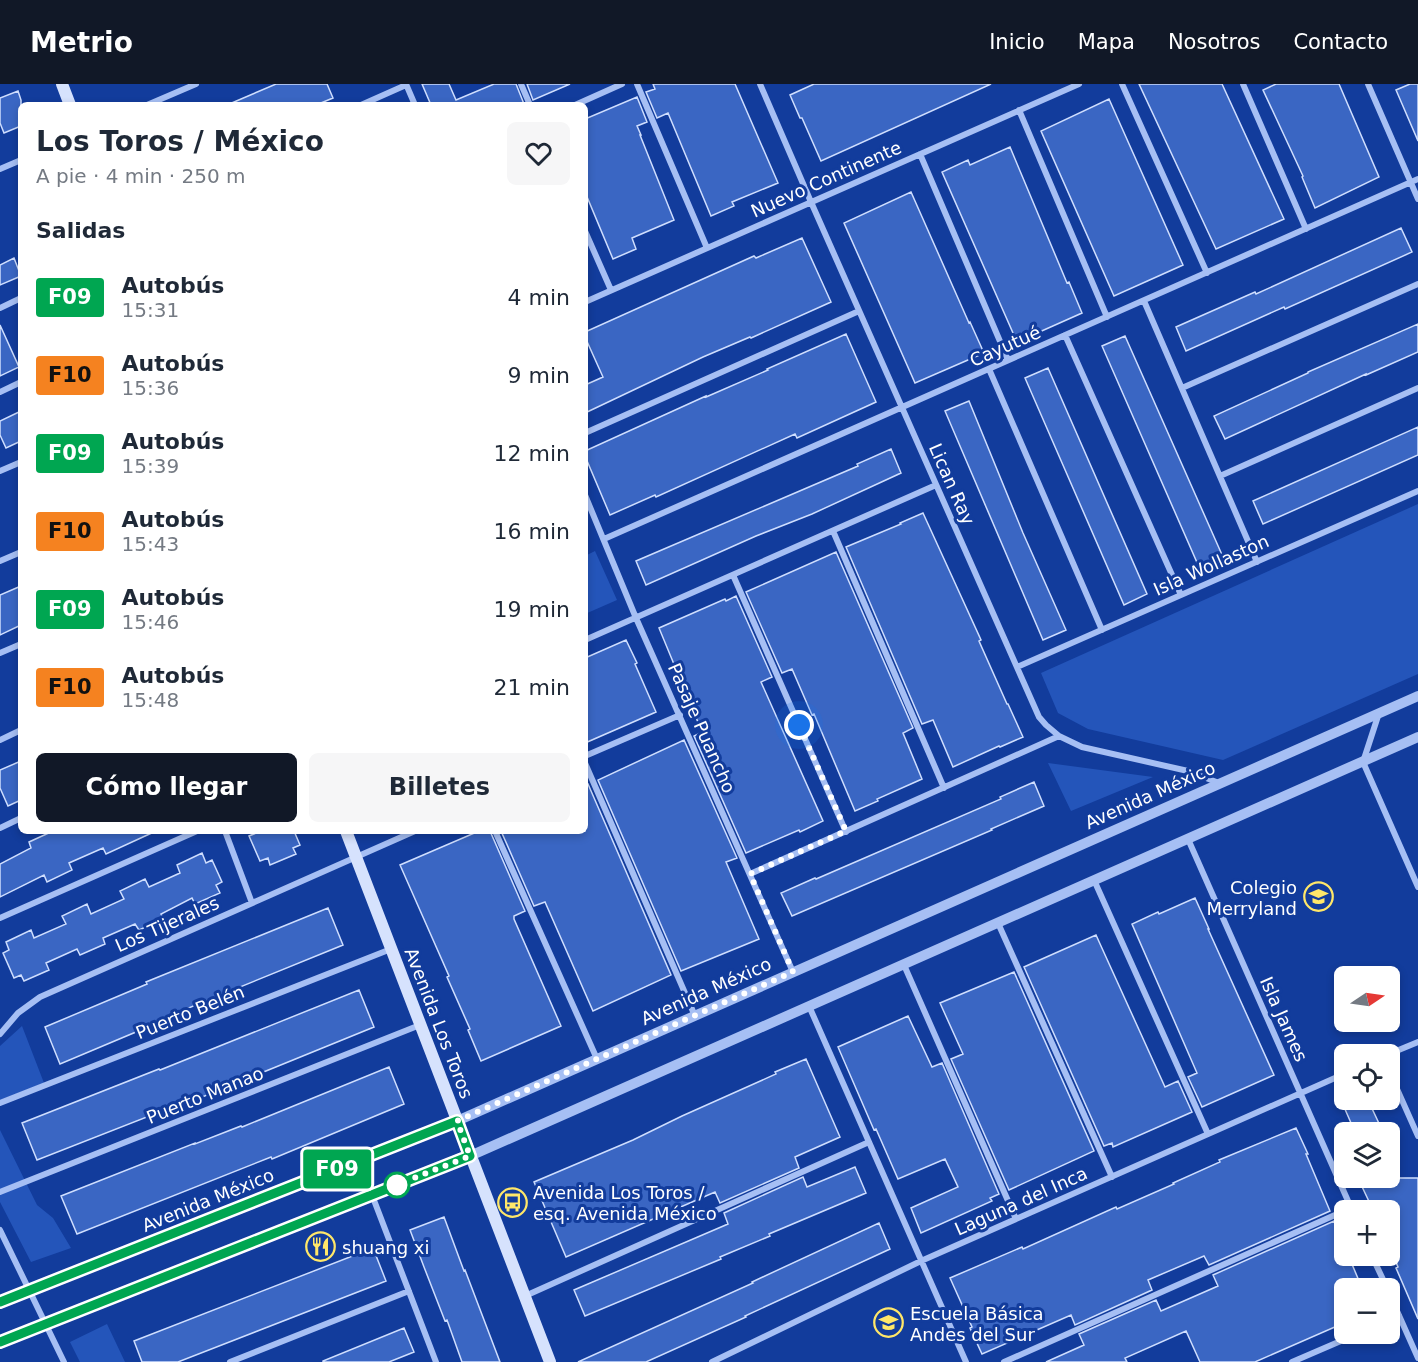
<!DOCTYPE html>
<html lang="es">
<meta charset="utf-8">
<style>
:root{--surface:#fff;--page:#f6f6f7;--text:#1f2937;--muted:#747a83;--accent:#111827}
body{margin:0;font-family:"DejaVu Sans",sans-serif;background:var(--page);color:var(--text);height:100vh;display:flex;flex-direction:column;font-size:22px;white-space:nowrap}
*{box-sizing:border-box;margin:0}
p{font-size:20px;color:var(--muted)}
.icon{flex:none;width:33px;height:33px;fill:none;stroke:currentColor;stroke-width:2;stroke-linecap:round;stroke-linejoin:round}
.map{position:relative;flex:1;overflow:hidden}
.side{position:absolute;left:18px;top:18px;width:570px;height:732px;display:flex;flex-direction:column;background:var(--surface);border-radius:9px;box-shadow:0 3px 9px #0003}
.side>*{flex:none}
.badge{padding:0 12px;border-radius:4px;font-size:21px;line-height:39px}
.needle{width:39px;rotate:77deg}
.buttons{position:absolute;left:1334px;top:882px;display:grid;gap:12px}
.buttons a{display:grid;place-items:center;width:66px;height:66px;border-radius:9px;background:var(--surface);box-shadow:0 3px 9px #0003;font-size:30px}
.you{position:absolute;width:30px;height:30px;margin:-15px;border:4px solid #fff;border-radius:50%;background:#1a73e8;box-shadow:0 0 0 9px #1a73e833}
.map>.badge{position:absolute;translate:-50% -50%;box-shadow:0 0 0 3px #fff}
h2{padding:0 18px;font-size:22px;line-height:54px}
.round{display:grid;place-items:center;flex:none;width:63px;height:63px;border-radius:9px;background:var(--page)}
.headline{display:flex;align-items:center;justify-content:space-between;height:102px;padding:0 18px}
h1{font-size:28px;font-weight:800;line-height:45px}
.cta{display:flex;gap:12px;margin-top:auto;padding:12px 18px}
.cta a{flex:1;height:69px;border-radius:9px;background:var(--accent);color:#fff;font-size:24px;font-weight:800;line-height:69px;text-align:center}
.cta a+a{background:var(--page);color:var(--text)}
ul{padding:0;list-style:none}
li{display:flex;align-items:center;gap:18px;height:78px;padding:0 18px}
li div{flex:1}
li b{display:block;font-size:22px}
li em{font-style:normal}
li .badge{min-width:66px;font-weight:700;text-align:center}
header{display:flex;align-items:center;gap:36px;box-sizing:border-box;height:84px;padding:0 30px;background:var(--accent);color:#fff}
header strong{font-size:28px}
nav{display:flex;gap:33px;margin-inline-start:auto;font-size:21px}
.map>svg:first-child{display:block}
</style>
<header>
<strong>Metrio</strong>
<nav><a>Inicio</a><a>Mapa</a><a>Nosotros</a><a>Contacto</a></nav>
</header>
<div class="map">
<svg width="1418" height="1278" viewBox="0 0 1418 1278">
<rect width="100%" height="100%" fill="#123c9c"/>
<path fill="#2455ba" d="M1418 420V590L1223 676 1088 645 1058 629 1041 589Z
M595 467 617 516 585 530V472Z
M1048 679 1153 693 1071 727Z
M22 942 44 999 0 1016V962Z
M0 1046 37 1121 53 1134 71 1164 31 1178 0 1118Z
M107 1240 125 1278H80L70 1258Z"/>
<path fill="#3a66c3" stroke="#cfdefe" stroke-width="1.5" d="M276 0H327L333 14 316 21H227Z
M422 0H449L456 16 494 0H516L524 20 521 21H431Z
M527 0H570L533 16Z
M653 0H735L778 99 732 118 734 122 711 132 668 29 657 34 646 8 655 5Z
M814 0H991L821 77 802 34H800L790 11Z
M1139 0H1222L1284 135 1216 165Z
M1276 0H1339L1379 93 1315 124 1302 93 1303 92 1263 6Z
M1410 0H1418V57L1396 6Z
M18 7 21 16V42L4 49 0 39V14Z
M637 13 647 38 637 42 641 51H640L674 136 632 154 636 165 613 175 585 108V35Z
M1109 15 1183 181 1114 212 1041 47Z
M1010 63 1067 199 1069 198 1082 229 1017 258 942 88 968 76 970 81Z
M911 108 969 239 970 238 984 269 915 299 844 139Z
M1401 144 1412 168 1285 225 1284 223 1186 267 1176 243 1255 208 1256 210Z
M802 154 831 218 751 254 750 253 703 273 585 329V301L603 293 585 253V248L754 172 756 174Z
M14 174 21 192 0 201V181Z
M1418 240V268L1366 291V290L1225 355 1214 332 1308 289V288Z
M0 241 19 283 0 292Z
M846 250 876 318 797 354 795 350 656 413 655 411 610 431 585 372V367L706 312V313L768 286 767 285Z
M1125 252 1223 473 1199 483 1102 262Z
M1048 284 1147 510 1124 521 1025 294Z
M969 317 1023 449 1066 546 1043 556 945 327Z
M21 327V357L6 364 0 351V337Z
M1418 343V371L1263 440 1253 417Z
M891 365 901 389 812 430 756 452 646 501 636 477 858 382 857 380Z
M923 429 981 556 979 557 1007 620H1008L1023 653 1000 663 999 662 953 683 933 636 922 640 846 463 901 440 900 439Z
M836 468 913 644 903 649 922 695 877 715 878 717 855 727 814 630 812 631 792 585 782 589 746 508Z
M21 502V541L0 551V511Z
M736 512 772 593 761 598 823 737 800 748 799 746 746 769 694 652 702 648 659 544 725 515 726 517Z
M626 556 637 579 635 580 656 628 585 659V574Z
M684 656 737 774 726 778 759 855 681 887 598 696Z
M21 677V716L8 722 0 704V686Z
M1034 698 1044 722 991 745 992 746 792 832 781 809 815 794 816 795 1001 715 1000 713Z
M588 700 671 891 593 927 545 818 534 822 501 747H585V701Z
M53 747H156L106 770 103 764 69 779 72 786 47 798 44 791 0 813V780L31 764 29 758Z
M261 747H294L300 761 293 764 296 770 270 781 268 774 260 777 249 752Z
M479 747H490L525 827 514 832V835L561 942 481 977 468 946 470 945 447 893 449 892 400 781Z
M202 769 206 779 212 776 222 798 216 801 220 809 195 820 192 814 161 830 164 835 139 846 135 840 103 854 105 860 80 871 77 865 46 879 49 886 24 897 21 891 14 894 3 869 9 866 6 858 31 846 34 854 66 840 62 832 87 820 91 830 124 815 120 807 145 795 149 803 180 789 177 781Z
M1195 814 1209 845H1208L1274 991 1202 1023 1188 993 1197 989 1132 840 1158 828 1159 830Z
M328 824 343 861 142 943 143 945 60 980 45 943 147 900 146 898Z
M1096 851 1165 1003 1178 997 1192 1028 1113 1063 1112 1059 1104 1062 1024 883Z
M1014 888 1094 1067 1009 1106 951 975 963 970 940 919Z
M359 906 374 943 190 1018V1016L37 1076 22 1039 159 985 160 986Z
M908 932 932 983 942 979 999 1110 990 1114 992 1117 921 1149 911 1124 958 1103 945 1075 898 1095 876 1045 874 1046 838 963Z
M806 975 840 1053 795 1073 799 1084 720 1119 715 1108 566 1173 534 1098 633 1056 682 1032 776 990 775 988Z
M389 983 404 1020 272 1075 271 1073 77 1150 61 1112 195 1059V1060L241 1042 242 1043Z
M1361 1016H1368L1383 1048H1355L1344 1023Z
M1296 1044 1308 1070H1306L1330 1127 1209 1181 1204 1172 1148 1196 1152 1206 1075 1241 1071 1231 982 1270 970 1244 972 1243 950 1194 1022 1163 1023 1165 1116 1123 1117 1125 1174 1100 1173 1099 1220 1078 1219 1076Z
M855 1083 866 1109 769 1150 770 1152 720 1173 721 1175 585 1232 574 1206 728 1140 724 1129 803 1093 807 1103Z
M1358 1094H1418V1235L1396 1184 1398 1183 1389 1162V1126H1373Z
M444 1133 464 1187 465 1186 500 1278H462L447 1236 445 1237 424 1183 410 1146Z
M1334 1137 1344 1159V1172H1349V1173L1362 1204H1344V1239L1255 1278H1200L1186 1247 1125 1274 1127 1278H1046L1084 1261 1079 1250 1156 1216 1161 1227 1218 1202 1213 1191Z
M879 1139 890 1165 745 1232 746 1233 646 1278H578L753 1199 752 1198Z
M373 1164 386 1197 178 1278H142L134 1257Z
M404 1244 414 1268 389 1278H323V1277Z"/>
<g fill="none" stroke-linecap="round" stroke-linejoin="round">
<path stroke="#a6bff4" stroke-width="6" d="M406 0 415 21
M521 0 530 21
M637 0 707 164
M760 0 811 118 1039 633 1046 641 1059 652 1082 663 1188 687 1219 699
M1122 0 1207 189
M1243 0 1306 145
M1368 0 1418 115
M147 21 196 0
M361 21 406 1
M575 21 622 0
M1019 26 1107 233
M920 70 1008 276
M0 85 21 76
M585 147 611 206
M1144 217 1257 478
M585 218 1079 0
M0 224 21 214
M1065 251 1181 511
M989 285 1102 546
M1182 304 1418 200
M0 308 21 298
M585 349 859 227
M0 387 21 378
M1220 392 1418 304
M585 411 636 534 793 888
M833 447 944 704
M604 455 1418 95
M0 477 21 468
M733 491 846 748
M585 556 936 401
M0 569 21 560
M1017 583 1418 407
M1379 629 1363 678 1418 803
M0 656 21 646
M585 672 680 631
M585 679 695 932
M0 744 21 734
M225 747 252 819
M495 747 597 975
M1188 755 1352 1126
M750 790 1059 652
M1094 796 1208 1050
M0 834 197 747
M998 839 1112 1093
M904 881 1016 1135
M809 922 966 1278
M0 950 18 929 40 913 415 747
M1389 970 1418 958
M1389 987 1418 1052
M0 1019 391 865
M0 1108 420 941
M372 1111 436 1278
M0 1146 64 1278
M1372 1172 1387 1204
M1389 1209 1418 1274
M525 1212 869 1058
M1389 1235 1399 1231
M230 1278 409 1207
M712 1278 921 1177 1344 990
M1004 1278 1344 1127
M1292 1278 1357 1250"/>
<path stroke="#a6bff4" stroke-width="10" d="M457 1037 1418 612
M470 1072 1418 653"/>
<path stroke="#d6e2fd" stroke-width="12" d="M62 0 70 21
M346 747 550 1278
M0 1218 457 1037
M0 1258 470 1072"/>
</g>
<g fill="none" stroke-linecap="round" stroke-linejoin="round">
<defs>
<path id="line" d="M0 1218 457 1037 470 1072 0 1258"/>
</defs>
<use href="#line" stroke="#fff" stroke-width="14"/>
<use href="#line" stroke="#00a651" stroke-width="9"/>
<path stroke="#fff" stroke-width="6" stroke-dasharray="0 10.8" d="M397 1101 391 1103 470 1072 457 1037 793 888 750 790 846 747 799 641"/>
</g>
<defs>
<symbol id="school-ring" viewBox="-11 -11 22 22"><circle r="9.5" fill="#123c9c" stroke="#ffe769" stroke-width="1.5"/><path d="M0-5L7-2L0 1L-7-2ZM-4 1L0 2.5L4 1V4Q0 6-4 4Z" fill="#ffe769"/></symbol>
<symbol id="bus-ring" viewBox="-11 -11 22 22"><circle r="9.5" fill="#123c9c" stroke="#ffe769" stroke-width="1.5"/><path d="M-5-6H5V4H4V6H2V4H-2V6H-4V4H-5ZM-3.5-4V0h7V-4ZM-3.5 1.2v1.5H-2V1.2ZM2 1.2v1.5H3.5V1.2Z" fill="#ffe769"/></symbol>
<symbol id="restaurant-ring" viewBox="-11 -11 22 22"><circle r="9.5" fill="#123c9c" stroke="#ffe769" stroke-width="1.5"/><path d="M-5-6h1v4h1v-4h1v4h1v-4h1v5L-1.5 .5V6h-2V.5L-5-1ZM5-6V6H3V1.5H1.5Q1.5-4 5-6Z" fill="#ffe769"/></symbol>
</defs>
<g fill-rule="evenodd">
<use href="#school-ring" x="1302" y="796" width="33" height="33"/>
<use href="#bus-ring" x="496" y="1102" width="33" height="33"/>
<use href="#restaurant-ring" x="304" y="1146" width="33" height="33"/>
<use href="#school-ring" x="872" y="1222" width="33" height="33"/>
</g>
<circle fill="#fff" stroke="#00a651" stroke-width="3" cx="397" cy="1101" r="12"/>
<g text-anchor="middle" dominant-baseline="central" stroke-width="6" stroke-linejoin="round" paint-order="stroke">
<g font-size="18" fill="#fff" stroke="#123c9c">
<text transform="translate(826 95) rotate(-24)">Nuevo Continente</text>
<text transform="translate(1005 262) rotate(-24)">Cayutué</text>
<text transform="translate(952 400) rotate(66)">Lican Ray</text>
<text transform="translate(1211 481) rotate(-24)">Isla Wollaston</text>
<text transform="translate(702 644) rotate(66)">Pasaje Puancho</text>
<text transform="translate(1150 711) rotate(-24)">Avenida México</text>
<text transform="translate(167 840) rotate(-24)">Los Tijerales</text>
<text transform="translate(706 907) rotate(-24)">Avenida México</text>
<text transform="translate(190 928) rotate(-22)">Puerto Belén</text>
<text transform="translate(1284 935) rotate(66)">Isla James</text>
<text transform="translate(439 939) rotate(69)">Avenida Los Toros</text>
<text transform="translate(205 1011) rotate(-22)">Puerto Manao</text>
<text transform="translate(208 1116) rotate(-22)">Avenida México</text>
<text transform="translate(1021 1117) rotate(-24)">Laguna del Inca</text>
</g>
<g font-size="18" fill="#fff" stroke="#123c9c" text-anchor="start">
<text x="1297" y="803" text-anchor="end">Colegio<tspan x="1297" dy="21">Merryland</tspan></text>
<text x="533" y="1108">Avenida Los Toros /<tspan x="533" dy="21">esq. Avenida México</tspan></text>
<text x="342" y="1163">shuang xi</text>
<text x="910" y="1229">Escuela Básica<tspan x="910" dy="21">Andes del Sur</tspan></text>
</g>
</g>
</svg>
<div class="buttons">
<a><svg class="needle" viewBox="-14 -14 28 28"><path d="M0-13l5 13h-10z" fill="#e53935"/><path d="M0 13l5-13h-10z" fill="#747a83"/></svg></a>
<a><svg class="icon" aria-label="locate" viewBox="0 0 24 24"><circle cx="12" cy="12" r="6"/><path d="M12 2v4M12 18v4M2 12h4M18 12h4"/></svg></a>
<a><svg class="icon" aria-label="layers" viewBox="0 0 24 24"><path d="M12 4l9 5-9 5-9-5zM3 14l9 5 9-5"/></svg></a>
<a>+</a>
<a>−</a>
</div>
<div class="you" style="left:799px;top:641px"></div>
<b class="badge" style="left:337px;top:1085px;background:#00a651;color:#fff">F09</b>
<section class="side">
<div class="headline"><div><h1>Los Toros / México</h1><p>A pie · 4 min · 250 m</p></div><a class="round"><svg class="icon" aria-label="heart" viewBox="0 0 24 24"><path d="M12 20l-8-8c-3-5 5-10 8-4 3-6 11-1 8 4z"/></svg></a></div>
<h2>Salidas</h2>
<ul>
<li><span class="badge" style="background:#00a651;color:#fff">F09</span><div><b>Autobús</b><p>15:31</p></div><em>4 min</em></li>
<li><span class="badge" style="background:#f58220;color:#111">F10</span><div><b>Autobús</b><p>15:36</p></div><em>9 min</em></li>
<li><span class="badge" style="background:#00a651;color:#fff">F09</span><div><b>Autobús</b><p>15:39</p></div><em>12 min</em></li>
<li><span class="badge" style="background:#f58220;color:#111">F10</span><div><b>Autobús</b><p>15:43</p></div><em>16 min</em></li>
<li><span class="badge" style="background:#00a651;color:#fff">F09</span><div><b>Autobús</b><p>15:46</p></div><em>19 min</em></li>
<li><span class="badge" style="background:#f58220;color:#111">F10</span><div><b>Autobús</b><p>15:48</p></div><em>21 min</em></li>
</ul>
<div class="cta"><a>Cómo llegar</a><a>Billetes</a></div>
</section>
</div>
